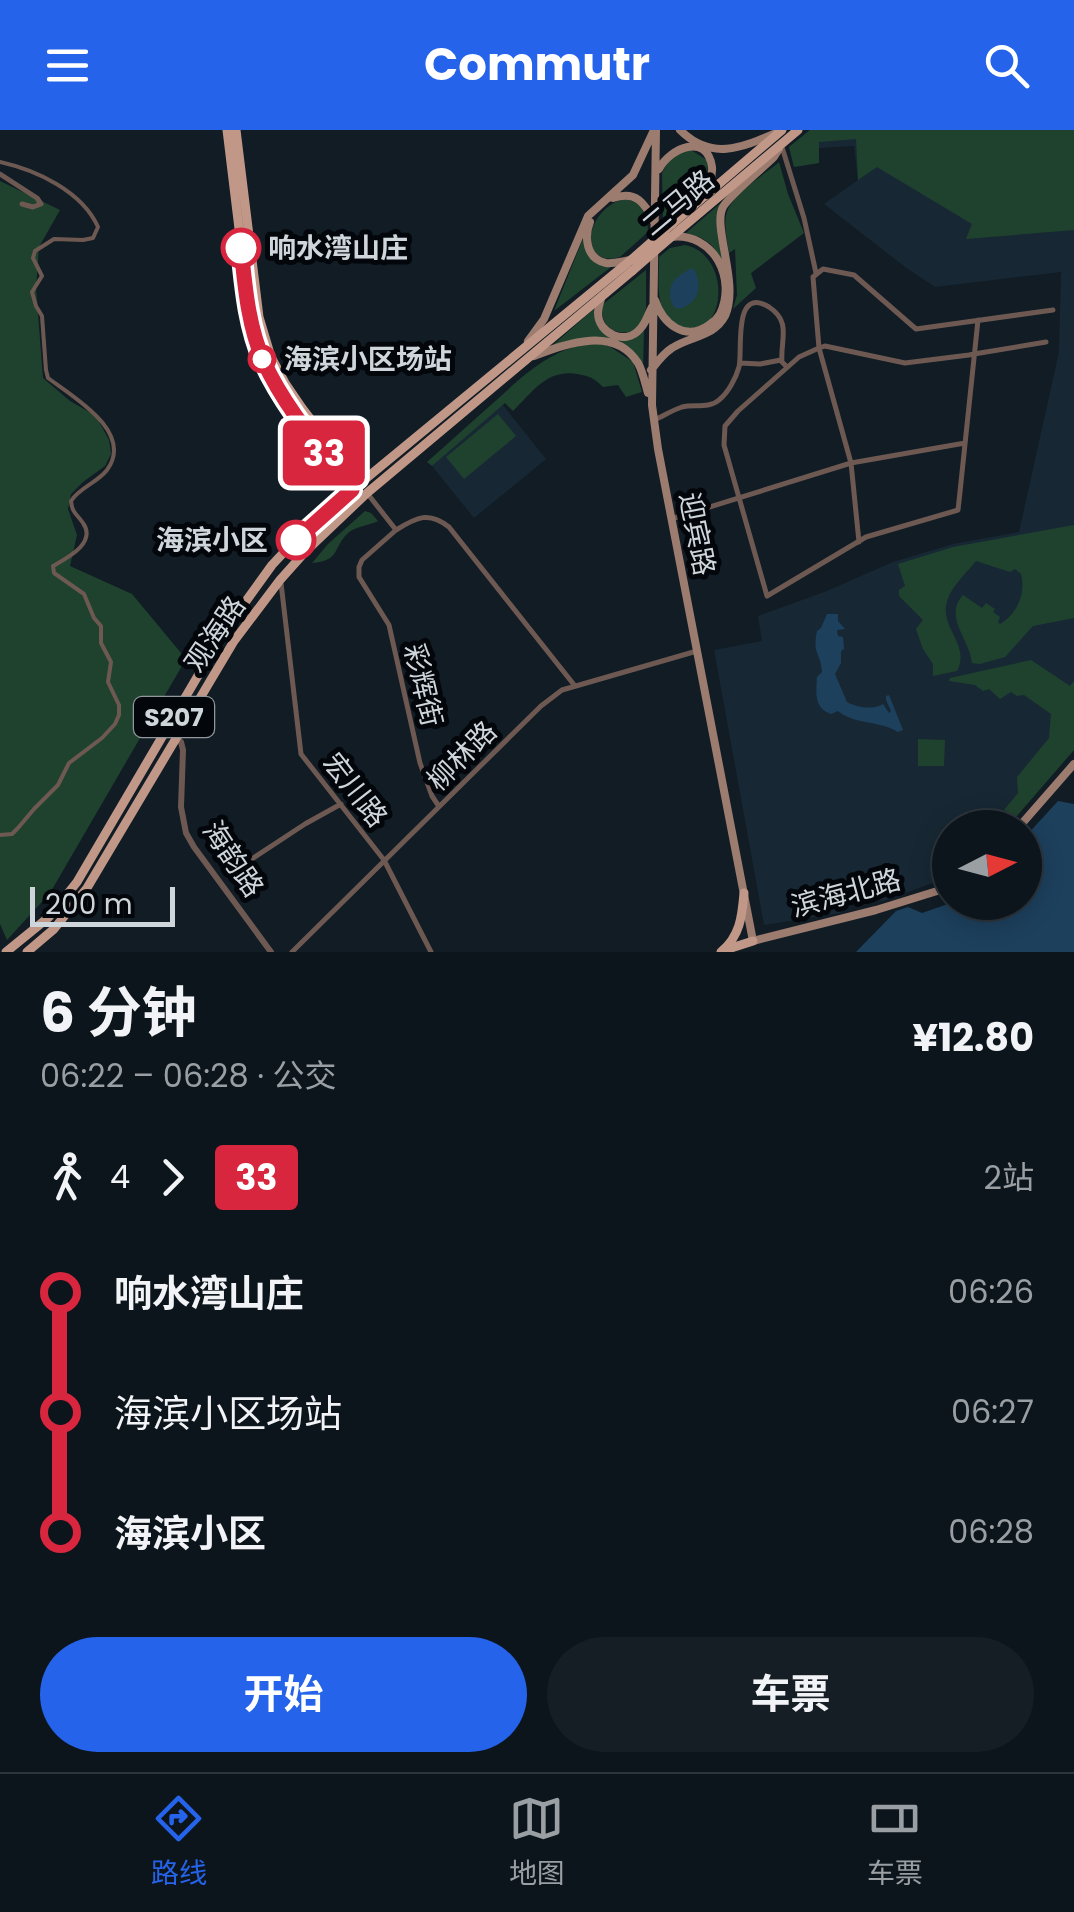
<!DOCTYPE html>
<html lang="zh">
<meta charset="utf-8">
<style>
:root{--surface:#0d151c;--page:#161e25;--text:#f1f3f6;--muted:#9a9fa3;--line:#2d343b;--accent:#2563eb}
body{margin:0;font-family:Poppins,"Noto Sans SC",sans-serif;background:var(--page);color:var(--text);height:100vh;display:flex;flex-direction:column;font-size:38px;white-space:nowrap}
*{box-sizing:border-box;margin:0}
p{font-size:32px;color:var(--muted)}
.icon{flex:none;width:55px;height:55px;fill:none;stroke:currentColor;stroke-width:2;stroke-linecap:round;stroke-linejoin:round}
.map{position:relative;height:822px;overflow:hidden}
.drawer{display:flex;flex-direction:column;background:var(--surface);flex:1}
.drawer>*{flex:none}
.badge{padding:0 20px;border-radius:8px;font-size:35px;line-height:65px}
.needle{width:65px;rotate:84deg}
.fabs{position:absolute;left:932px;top:680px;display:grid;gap:20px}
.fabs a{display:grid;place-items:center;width:110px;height:110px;border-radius:50%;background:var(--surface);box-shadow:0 5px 25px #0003,0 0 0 2px var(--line);font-size:50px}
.scale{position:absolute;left:30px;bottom:25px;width:145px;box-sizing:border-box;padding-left:10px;border:5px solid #ced6dc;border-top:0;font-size:28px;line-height:35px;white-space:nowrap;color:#ced6dc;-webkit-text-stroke:8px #03060a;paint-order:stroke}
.map>.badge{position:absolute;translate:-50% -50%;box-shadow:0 0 0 5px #fff}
.legs{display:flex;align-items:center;gap:15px;height:110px;padding:0 40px;font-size:32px}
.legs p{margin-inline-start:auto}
.head{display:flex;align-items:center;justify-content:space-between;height:170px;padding:0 40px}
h1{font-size:55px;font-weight:700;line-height:75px}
.button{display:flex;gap:20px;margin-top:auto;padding:20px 40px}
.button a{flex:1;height:115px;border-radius:60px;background:var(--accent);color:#fff;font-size:40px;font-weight:700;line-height:115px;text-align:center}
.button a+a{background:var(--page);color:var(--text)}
ul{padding:0 40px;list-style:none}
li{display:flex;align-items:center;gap:35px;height:120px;font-size:38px}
li i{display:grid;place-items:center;width:15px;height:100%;margin:0 12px;background:currentColor}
li i::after{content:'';width:25px;height:25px;margin:-12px;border:8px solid;border-radius:50%;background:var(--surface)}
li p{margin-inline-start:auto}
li:first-child i{background:linear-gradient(#0000 50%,currentColor 0)}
li:last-child i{background:linear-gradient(currentColor 50%,#0000 0)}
header{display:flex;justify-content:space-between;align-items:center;height:130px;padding:0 40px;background:var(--accent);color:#fff;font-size:45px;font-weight:700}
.menu{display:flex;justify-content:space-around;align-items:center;height:140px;border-top:2px solid var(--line);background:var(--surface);font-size:28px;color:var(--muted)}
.menu a{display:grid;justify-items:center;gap:5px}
.menu .current{color:var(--accent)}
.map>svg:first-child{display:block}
</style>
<header><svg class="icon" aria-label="menu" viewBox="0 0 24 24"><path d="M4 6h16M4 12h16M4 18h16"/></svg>Commutr<svg class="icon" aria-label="search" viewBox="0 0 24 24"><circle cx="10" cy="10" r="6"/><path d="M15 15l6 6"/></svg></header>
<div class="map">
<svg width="1074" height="822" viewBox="0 0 1074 822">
<rect width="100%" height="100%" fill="#111c25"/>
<path fill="#172834" d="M810 0H1074V607L1000 697 950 698V746L947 748 883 771 866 770 850 776 840 783 764 795 714 520 762 511 758 486 827 461 893 432 953 414 1019 402 1059 222 1061 142 935 157 905 137 824 74 858 50 854 16 819 18V33L794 37 789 17Z
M502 274 546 329 474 388 432 336Z"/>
<path fill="#1f422e" d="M810 0H1074V100L966 109 972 94 877 37 858 50 856 9 819 12V33L794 37 789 17Z
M691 20 707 30C713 58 682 73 663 89L662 43 672 25Z
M779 32 788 64 804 103 751 143 756 158 733 179 737 165 735 119 729 123C727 110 723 94 727 82 732 65 765 44 779 32Z
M0 51 60 80 39 117 36 158 43 248 70 271 96 286 109 310 111 324 105 336 83 352 71 364 68 379 77 405 70 436 132 464 186 529 50 763 7 810 0 794Z
M626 69 640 74 647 86 648 102 620 127C574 139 587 75 626 69Z
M723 71 720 77 726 142C715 117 713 110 686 103Z
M584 106C585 123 592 136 611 137L554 181Z
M685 115C734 125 726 214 681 197 672 193 664 184 661 174 657 160 659 142 659 127L670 118Z
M646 140V177L645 187 637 200C616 207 600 198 602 175Z
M596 177 599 197 632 208 644 199 643 240C620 205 590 203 553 215Z
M596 213 609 216 633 232 642 262 626 267 618 255 603 257C596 250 592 247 582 245 548 237 535 260 513 281L505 273 432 336 427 332C449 313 470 293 492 274 522 247 552 216 596 213Z
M498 284 516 306 464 349 446 327Z
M365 381 371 383 378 391C368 396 355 396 347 404 333 418 340 431 312 433L328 414Z
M1074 395V488L1033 496 1005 527 980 534 972 533C970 509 943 487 963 465L982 478 986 473 995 479 993 482 1000 487 998 492 1000 494C1018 483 1026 463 1021 444L1015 439 1010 442 976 431C967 442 951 457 947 471 939 498 971 515 957 541L933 546V534L923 519 916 499 923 490 899 466V460L905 456 898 434 953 417Z
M1031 530 1070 556 1074 551V620L1016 687 1004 680 1018 663 1017 647 1049 608 1051 584 1024 565 1017 566 1011 562 1000 569 989 559 983 561 975 555 949 551 950 548Z
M918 609 945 610 944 636H918Z"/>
<path fill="#1d405d" d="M690 139H694C703 156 699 174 678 179L673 176C665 157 673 148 690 139Z
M827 484H838V491L845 499 837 500 838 506 843 507 844 519 841 521V533L835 544 847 572C857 578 874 580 883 574L889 583 891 581 886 570V566L889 565 903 600 898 602C879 590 855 595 838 581L831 584C814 578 816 564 817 547L822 542C821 523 812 525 817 501L821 498Z
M1058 671 1074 674V822H856L896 781 908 777 922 783 951 773 1025 772V707Z"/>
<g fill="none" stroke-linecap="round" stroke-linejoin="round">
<path stroke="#6d5952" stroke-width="4" d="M0 32C36 40 82 61 98 97L93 108 83 110 54 109 35 121 33 128 42 146 32 162 36 176 42 186 46 240 48 248C72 266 135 302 107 340 97 353 80 357 71 371 72 383 77 384 83 393 97 413 67 428 53 436L54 443 84 464 94 488 101 496V513L111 532 108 552 119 575V585L115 594 102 608 69 633 58 655 34 679 18 698 12 704 0 705"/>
<path stroke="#6d5952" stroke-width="5" d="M781 14 804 88 816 143
M0 44 37 68 41 74 33 77 22 74
M978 190C971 254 965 317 958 380L866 407 767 466 724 315 725 296 738 281 799 227 819 218 825 216 905 233 969 225 974 224 1046 212
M740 233 760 234 781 230
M654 290C663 286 673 280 682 277 694 274 709 279 719 270 728 263 736 248 739 237 743 222 732 155 769 177 792 192 780 210 782 232L787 237
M367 363 396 400C417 387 429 381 449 397L575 556
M671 389 851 333 965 313
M396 400 362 430 359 437V447L389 495 420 633 432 666 438 675
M859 412 851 333 819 218 813 147 823 139 854 145 916 199 1053 180
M281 453 301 624 384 730 431 822
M238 738 305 694 341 674
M292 822 541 576 562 560 697 521"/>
<path stroke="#6d5952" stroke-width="6" d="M167 599 181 612 183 620 181 677 186 703 194 717 271 822"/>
<path stroke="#9d7c70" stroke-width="8" d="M656 0 652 275 658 319 753 811 876 780 950 757
M680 0C711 31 741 18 776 3
M659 39C670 18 707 2 712 37 713 48 707 58 702 68
M613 68C636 60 645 73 654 92
M590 92C584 107 586 129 606 133 613 134 623 131 631 130
M602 166C601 169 598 179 598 183 598 204 626 216 640 199 646 193 648 184 652 177
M655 170C663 194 685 212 709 195 714 192 717 189 720 184 737 149 714 102 671 107
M528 211 544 189 588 86 633 45 654 0
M534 226C566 214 614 195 638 233 643 242 645 253 648 263
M651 240C657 232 664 223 672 218 690 206 714 207 725 186 740 154 712 97 723 77 730 65 762 39 774 27L779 19
M1018 698 1074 634"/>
<path stroke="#c19888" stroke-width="9" d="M227 0 250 189 263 230 295 283 353 361
M236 0 259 187 271 227 285 253 302 278 361 355
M672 94 782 0
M671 107 798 0
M728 819 753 811
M6 822 49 787 77 752 223 503 272 435 300 405 352 360 631 130
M27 822 54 799 87 758 234 511 280 450 305 422 367 363 632 141
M721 822C740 806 742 787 744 763"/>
<path stroke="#c19888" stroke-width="9" d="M631 130 672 94
M632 141 671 107"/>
</g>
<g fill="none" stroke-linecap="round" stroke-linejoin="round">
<defs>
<path id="line-1" d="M241 118C245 156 248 196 264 232 285 278 321 319 352 360L296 410"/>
</defs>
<use href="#line-1" stroke="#fff" stroke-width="22"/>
<use href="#line-1" stroke="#d7263d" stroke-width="15"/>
</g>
<g fill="#fff" stroke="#d7263d" stroke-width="5">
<circle cx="241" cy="118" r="18"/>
<circle cx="262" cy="229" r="12"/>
<circle cx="296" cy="410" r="18"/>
</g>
<g text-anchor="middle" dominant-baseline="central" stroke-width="10" stroke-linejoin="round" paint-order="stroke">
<rect fill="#03060a" stroke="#91989d" stroke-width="2.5" x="134" y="567" width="80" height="40" rx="8"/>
<g font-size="25" font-weight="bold" fill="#ced6dc">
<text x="174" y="587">S207</text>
</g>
<g font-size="28" fill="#ced6dc" stroke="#03060a">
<text transform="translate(678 73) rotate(-40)">二马路</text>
<text transform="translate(697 404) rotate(79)">迎宾路</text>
<text transform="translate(215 504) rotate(-56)">观海路</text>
<text transform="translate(423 555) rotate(77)">彩辉街</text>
<text transform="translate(462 626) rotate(-45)">柳林路</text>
<text transform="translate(355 660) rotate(52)">宏川路</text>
<text transform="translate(233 729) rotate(56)">海韵路</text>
<text transform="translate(846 763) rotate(-15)">滨海北路</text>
</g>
<g font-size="28" font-weight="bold" fill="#ced6dc" stroke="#03060a" text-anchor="start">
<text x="268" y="118">响水湾山庄</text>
<text x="284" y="229">海滨小区场站</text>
<text x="268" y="410" text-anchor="end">海滨小区</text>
</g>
</g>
</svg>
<div class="fabs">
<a><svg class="needle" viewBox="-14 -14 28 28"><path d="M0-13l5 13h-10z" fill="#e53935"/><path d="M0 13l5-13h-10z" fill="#9a9fa3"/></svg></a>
</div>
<div class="scale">200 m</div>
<b class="badge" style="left:324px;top:323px;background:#d7263d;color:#fff">33</b>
</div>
<section class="drawer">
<div class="head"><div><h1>6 分钟</h1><p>06:22 – 06:28 · 公交</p></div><b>¥12.80</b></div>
<div class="legs"><svg class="icon" aria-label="walk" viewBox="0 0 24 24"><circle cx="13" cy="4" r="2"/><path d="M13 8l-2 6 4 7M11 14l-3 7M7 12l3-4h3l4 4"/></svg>4<svg class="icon" aria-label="forward" viewBox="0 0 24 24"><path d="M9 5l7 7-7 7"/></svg><b class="badge" style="background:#d7263d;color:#fff">33</b><p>2站</p></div>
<ul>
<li><i style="color:#d7263d"></i><b>响水湾山庄</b><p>06:26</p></li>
<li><i style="color:#d7263d"></i><span>海滨小区场站</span><p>06:27</p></li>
<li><i style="color:#d7263d"></i><b>海滨小区</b><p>06:28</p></li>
</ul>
<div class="button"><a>开始</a><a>车票</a></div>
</section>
<nav class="menu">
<a class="current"><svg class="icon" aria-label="directions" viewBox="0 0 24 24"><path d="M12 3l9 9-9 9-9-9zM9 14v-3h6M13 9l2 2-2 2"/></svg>路线</a>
<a><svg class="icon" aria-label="map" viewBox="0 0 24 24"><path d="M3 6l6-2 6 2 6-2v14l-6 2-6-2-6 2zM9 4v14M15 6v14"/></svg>地图</a>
<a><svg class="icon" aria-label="tickets" viewBox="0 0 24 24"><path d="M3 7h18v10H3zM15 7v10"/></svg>车票</a>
</nav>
